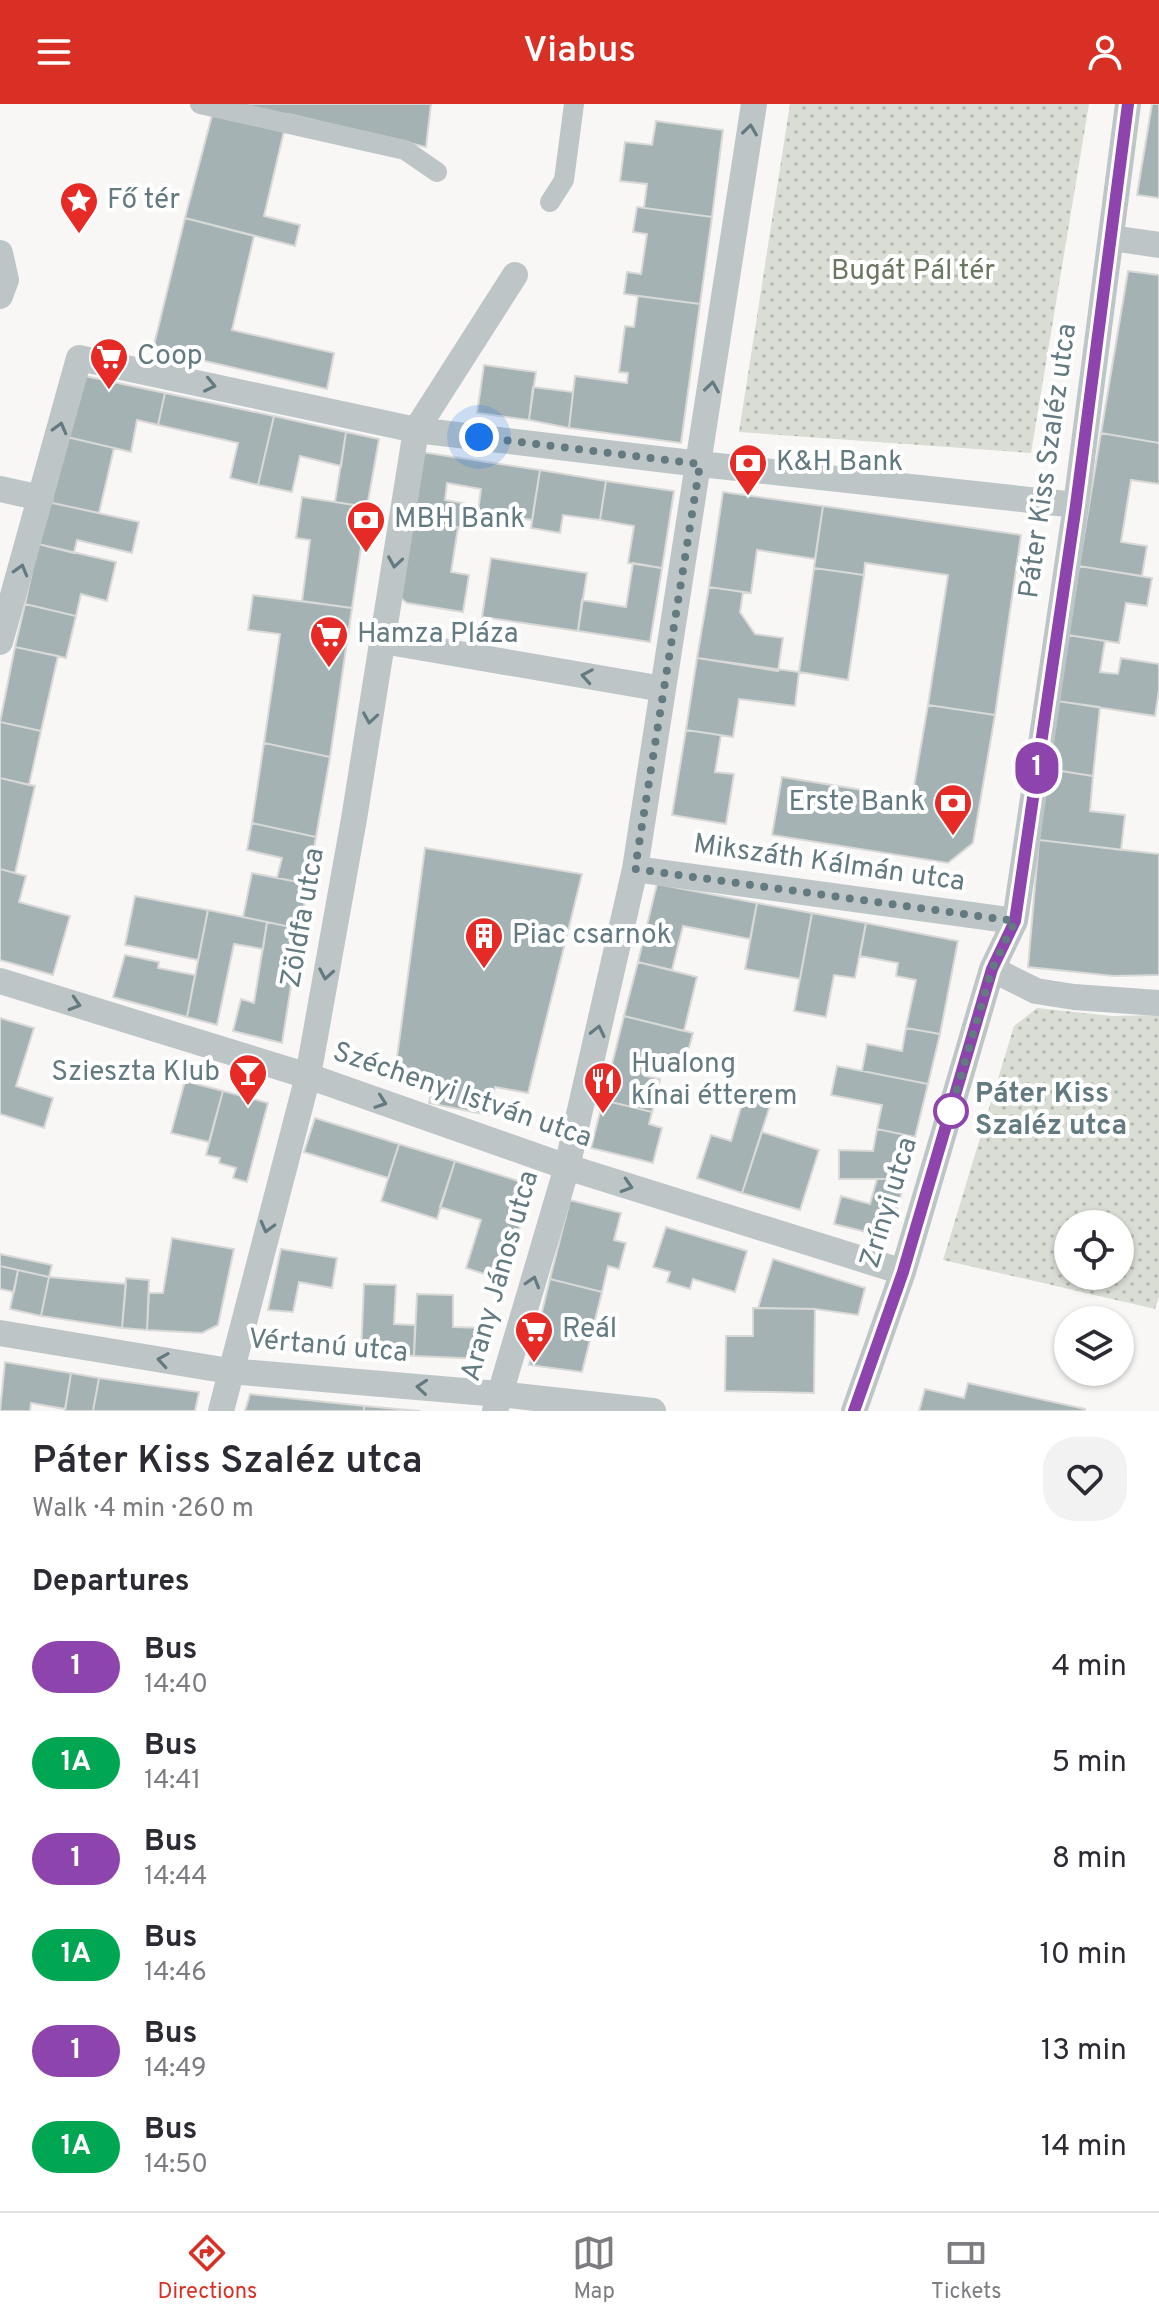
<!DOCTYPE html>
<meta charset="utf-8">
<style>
:root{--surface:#fff;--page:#f2f2f3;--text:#2b2b33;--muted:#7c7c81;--line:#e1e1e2;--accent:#d93025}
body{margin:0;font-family:Overpass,sans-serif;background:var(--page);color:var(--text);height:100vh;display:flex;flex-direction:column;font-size:30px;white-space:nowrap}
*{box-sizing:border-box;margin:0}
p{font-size:26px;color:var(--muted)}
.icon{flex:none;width:44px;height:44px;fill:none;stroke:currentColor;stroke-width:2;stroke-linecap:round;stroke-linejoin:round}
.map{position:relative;height:1307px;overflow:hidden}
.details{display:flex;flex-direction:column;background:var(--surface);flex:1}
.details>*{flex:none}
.badge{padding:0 16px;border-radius:26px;font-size:28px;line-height:52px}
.tools{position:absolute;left:1054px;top:1106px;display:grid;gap:16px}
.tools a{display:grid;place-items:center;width:80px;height:80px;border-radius:50%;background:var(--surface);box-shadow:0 2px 6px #0004;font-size:40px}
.you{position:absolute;width:40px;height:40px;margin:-20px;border:6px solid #fff;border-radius:50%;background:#1a73e8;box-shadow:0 0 0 12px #1a73e833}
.map>.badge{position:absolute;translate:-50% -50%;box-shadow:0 0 0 4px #fff}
h2{padding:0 32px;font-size:30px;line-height:72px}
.round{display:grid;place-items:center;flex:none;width:84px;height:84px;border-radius:32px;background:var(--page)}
.head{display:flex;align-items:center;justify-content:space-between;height:136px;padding:0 32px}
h1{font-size:38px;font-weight:600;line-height:60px}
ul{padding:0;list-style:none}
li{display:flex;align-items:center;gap:24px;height:96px;padding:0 32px}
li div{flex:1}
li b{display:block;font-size:30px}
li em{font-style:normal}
li .badge{min-width:88px;font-weight:700;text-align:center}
header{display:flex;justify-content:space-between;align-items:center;height:104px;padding:0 32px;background:var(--accent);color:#fff;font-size:36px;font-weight:600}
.dock{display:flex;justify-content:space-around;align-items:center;height:112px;border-top:2px solid var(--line);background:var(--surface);font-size:22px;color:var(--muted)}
.dock a{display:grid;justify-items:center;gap:4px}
.dock .current{color:var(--accent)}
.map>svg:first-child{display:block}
</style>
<header><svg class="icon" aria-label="menu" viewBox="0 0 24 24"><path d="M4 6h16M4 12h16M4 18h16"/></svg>Viabus<svg class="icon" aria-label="person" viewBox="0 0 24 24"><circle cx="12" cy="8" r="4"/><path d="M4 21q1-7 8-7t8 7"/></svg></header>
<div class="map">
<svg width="1159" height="1307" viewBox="0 0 1159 1307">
<defs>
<pattern id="park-dots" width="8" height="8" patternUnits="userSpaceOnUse" patternTransform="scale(2)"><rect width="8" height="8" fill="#d9ddd4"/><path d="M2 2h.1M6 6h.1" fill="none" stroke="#b3b8b1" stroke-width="1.8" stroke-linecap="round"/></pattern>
</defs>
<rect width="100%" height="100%" fill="#f8f7f5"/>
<path fill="url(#park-dots)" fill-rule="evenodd" d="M790 0H1089L1031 349 739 328Z
M1037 904 1112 912 1159 911V1192L1155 1205 943 1156 1014 922ZM1068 1120H1120V1172H1068Z"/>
<path fill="#a5b2b4" stroke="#d9d9d7" stroke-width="2" d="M215 0H431L426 43 288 10 264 112 300 121 295 142 185 114Z
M1152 0H1159V94L1137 91Z
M656 17 723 26 712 113 644 104 647 80 620 77 625 38 652 41Z
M637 103 712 113 700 200 624 190 627 168 641 170 647 130 633 128Z
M185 114 254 132 232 226 334 249 327 285 153 245Z
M1128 167 1159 171V339L1101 329Z
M638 192 700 200 681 339 569 324 575 272 627 279 628 269 619 268 625 222 634 223Z
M484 261 536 268 529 316 477 309Z
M85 272 165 289 158 321 137 316 131 348 67 333Z
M533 283 573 288 569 324 529 316Z
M165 289 274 312 258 381 230 374 238 339 158 321Z
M274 312 346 328 341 362 300 352 292 388 258 381Z
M346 328 379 335 367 403 335 398Z
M1101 329 1159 339V380L1131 376 1121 438 1147 442 1142 472 1079 462Z
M67 333 114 344 99 409 48 398Z
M421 348 540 366 532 416 478 408 481 385 447 379 445 396 473 401 469 425 410 416Z
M540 366 606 377 600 416 563 411 560 429 531 424Z
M606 377 674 387 662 464 628 459 634 422 600 416Z
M723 388 823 402 815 455 757 446 751 489 709 483Z
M302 393 367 403 352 504 302 497 310 436 296 434Z
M48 398 139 418 132 449 77 436 74 449 38 440Z
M823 402 1021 431 995 611 928 601 948 471 865 459 864 471 814 464Z
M410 416 458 424 451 468 469 471 463 508 407 499 398 492Z
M38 440 116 458 107 497 81 490 76 512 25 500Z
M491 454 587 469 578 527 482 513Z
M633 459 662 464 650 538 578 527 582 496 626 503Z
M1079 462 1152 474 1147 502 1126 499 1119 539 1068 531Z
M814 464 864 471 848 576 799 568Z
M709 483 743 488 740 508 755 530 783 534 778 567 697 554Z
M253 491 352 504 330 653 264 639 280 530 248 526Z
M25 500 76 512 66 554 15 543Z
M1068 531 1105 537 1100 568 1118 570 1121 554 1159 560V586L1155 612 1057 597Z
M15 543 58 552 41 627 0 618Z
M697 554 799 568 795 602 739 595 733 633 686 626Z
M1057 597 1100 603 1093 672 1048 665Z
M928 601 995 611 973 739 948 759 772 731 782 673 912 694Z
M0 618 41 627 29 681 0 674Z
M686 626 721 631 715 668 734 670 726 720 672 711Z
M264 639 330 653 316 733 252 719Z
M1048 665 1093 672 1090 707 1125 711 1121 746 1039 736Z
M0 674 35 682 15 769 0 765Z
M252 719 316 733 308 780 277 774 282 754 247 746Z
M1039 736 1159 750V871L1114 872 1028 863Z
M425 744 582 770 528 989 495 983 488 1011 429 999 434 972 396 961Z
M0 765 26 772 19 798 70 812 53 871 0 856Z
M252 769 308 780 300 825 243 813Z
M657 780 757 799 750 835 683 822 672 866 638 858Z
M135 792 208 806 198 856 125 841Z
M757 799 812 809 800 875 745 865Z
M208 806 267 818 263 845 234 840 217 921 187 913Z
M812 809 866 819 855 874 834 871 826 913 794 907Z
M267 818 300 825 282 939 233 927 241 895 254 899Z
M866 819 958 837 940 930 906 924 916 876 896 872 898 859 860 852Z
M125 851 159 858 158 864 195 871 187 913 113 893Z
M638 858 697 873 684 927 624 912Z
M624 912 693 929 682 970 648 961 645 972 660 975 652 1008 603 996Z
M0 914 34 924 16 982 53 994 44 1024 0 1010Z
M906 924 940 930 928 980 862 967 867 940 902 947Z
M837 962 928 980 915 1033 877 1025 882 1001 831 991Z
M185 977 223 987 209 1038 171 1029Z
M747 983 773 992 742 1089 697 1074 711 1031 731 1037Z
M223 987 268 999 247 1078 233 1074 236 1064 219 1059 220 1054 206 1051Z
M603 996 652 1008 649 1020 662 1024 653 1059 591 1044Z
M315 1014 399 1040 388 1074 304 1048Z
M877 1025 915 1033 905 1075H839V1046L873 1047Z
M762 1028 819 1046 800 1106 742 1089Z
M399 1040 455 1057 437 1115 381 1097Z
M455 1057 525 1079 530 1091 503 1176 466 1164 481 1116 440 1103Z
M877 1075H905L890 1134 834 1120 841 1092 870 1100Z
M570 1096 621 1109 614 1136 626 1139 619 1165 608 1162 602 1188 550 1175Z
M666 1123 747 1147 735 1188 693 1175 690 1185 667 1178 670 1168 653 1163Z
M172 1134 234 1145 218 1221 202 1229 147 1226 149 1189H163Z
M281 1145 337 1154 332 1184 299 1178 293 1208 268 1206Z
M0 1150 52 1161 49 1173 0 1162Z
M773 1155 865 1184 858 1211 815 1205 758 1204Z
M0 1162 18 1166 14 1188 0 1185Z
M18 1166 49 1173 41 1212 10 1205Z
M49 1173 126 1180 122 1224 41 1212Z
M126 1174 149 1176 147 1226 122 1224Z
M550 1175 602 1188 582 1268 529 1261Z
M364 1180 396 1181 394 1220 415 1221 414 1252 361 1249Z
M417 1190 453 1191V1223L486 1224 485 1255 414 1252Z
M753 1204 815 1205 814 1289 725 1287 726 1232H753Z
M5 1258 71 1269 65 1305 31 1299 30 1307H0Z
M71 1269 99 1274 93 1307H65Z
M99 1274 199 1288 195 1307H93Z
M968 1279 1085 1305 1084 1307H919L925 1285 964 1294Z
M250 1290 364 1302V1307H245Z
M364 1302 420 1307H364Z"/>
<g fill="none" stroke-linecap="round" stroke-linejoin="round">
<path stroke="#bec5c7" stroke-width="20" d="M200 0 405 46 437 68
M550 98 564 76 574 0"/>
<path stroke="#bec5c7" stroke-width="26" d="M1112 134 1159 141
M0 149 6 176 0 192
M0 385 41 394
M383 537 663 585
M0 538 79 254 416 326 700 360 1076 401
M635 765 1015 817
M992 865 1036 887 1074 893 1159 899
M0 877 308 972 567 1063 903 1168
M0 1229 229 1267 499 1290 653 1307
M221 1307 308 972 354 715 416 326 515 171
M495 1307 567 1063 635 765 754 0
M854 1307 903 1168 992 865 1015 817 1076 401 1128 0"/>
</g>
<defs><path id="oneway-chevron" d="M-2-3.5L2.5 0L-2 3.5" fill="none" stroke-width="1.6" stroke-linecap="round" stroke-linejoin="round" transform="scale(2)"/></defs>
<g stroke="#627a80">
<use href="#oneway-chevron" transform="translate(750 26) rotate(-82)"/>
<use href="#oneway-chevron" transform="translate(210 281) rotate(12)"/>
<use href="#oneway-chevron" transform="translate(712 283) rotate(-82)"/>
<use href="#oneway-chevron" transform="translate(60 324) rotate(-75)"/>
<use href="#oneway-chevron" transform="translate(395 458) rotate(99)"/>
<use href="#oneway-chevron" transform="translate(21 466) rotate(-74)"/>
<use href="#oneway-chevron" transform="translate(587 572) rotate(-170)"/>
<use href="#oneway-chevron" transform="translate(370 614) rotate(99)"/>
<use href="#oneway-chevron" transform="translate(326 870) rotate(100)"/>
<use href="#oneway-chevron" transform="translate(75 900) rotate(17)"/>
<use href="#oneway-chevron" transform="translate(598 927) rotate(-77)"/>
<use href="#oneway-chevron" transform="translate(381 998) rotate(19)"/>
<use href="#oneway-chevron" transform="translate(627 1082) rotate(17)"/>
<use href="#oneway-chevron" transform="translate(267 1123) rotate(105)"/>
<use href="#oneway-chevron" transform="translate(533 1178) rotate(-73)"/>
<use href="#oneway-chevron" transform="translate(163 1256) rotate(-171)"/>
<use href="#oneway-chevron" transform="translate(422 1283) rotate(-175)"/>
</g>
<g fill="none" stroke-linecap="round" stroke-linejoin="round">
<defs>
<path id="line" d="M854 1307 903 1168 992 865 1015 817 1076 401 1128 0"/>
</defs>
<use href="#line" stroke="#fff" stroke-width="18"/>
<use href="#line" stroke="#8e44ad" stroke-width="12"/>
<path stroke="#627a80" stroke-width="8" stroke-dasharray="0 14.4" d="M479 333 700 360 635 765 1015 817 992 865 948 1016 951 1007"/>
</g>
<defs>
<symbol id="sight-pin" viewBox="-11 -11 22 30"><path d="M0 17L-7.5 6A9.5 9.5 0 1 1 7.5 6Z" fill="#e62b26" stroke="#fff"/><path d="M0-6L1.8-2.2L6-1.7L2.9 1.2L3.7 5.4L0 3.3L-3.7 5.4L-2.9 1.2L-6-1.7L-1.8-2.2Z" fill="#fff"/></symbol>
<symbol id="supermarket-pin" viewBox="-11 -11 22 30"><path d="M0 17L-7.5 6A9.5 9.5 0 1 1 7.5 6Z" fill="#e62b26" stroke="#fff"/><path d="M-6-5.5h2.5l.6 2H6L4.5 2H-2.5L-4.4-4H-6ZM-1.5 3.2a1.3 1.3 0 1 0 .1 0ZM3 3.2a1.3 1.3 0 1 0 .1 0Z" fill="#fff"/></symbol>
<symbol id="bank-pin" viewBox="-11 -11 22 30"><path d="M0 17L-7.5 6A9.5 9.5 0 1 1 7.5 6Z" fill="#e62b26" stroke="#fff"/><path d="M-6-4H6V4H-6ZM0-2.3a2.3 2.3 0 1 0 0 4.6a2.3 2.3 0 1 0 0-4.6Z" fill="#fff"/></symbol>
<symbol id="building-pin" viewBox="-11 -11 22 30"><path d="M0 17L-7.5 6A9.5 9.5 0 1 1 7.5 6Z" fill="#e62b26" stroke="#fff"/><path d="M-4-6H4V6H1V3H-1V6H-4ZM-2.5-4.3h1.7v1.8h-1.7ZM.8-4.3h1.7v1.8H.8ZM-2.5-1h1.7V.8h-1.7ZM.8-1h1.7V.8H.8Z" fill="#fff"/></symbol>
<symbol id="bar-pin" viewBox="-11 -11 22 30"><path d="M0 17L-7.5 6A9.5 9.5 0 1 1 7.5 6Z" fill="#e62b26" stroke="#fff"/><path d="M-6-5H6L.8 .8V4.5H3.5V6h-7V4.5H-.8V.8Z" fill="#fff"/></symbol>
<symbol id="restaurant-pin" viewBox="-11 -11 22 30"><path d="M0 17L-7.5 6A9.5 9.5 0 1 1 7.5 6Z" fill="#e62b26" stroke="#fff"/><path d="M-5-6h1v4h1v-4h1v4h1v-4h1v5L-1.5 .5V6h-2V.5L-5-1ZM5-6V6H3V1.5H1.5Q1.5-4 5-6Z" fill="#fff"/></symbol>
</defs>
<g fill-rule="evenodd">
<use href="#sight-pin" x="57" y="75" width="44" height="60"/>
<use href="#supermarket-pin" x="87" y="231" width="44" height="60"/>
<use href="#bank-pin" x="726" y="337" width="44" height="60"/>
<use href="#bank-pin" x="344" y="394" width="44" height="60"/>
<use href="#supermarket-pin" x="307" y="509" width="44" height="60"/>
<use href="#bank-pin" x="931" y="677" width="44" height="60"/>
<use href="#building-pin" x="462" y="810" width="44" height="60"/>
<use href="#bar-pin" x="226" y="947" width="44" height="60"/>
<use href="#restaurant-pin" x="581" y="955" width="44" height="60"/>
<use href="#supermarket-pin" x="512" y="1204" width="44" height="60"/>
</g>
<circle fill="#fff" stroke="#8e44ad" stroke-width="4" cx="951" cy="1007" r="16"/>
<g text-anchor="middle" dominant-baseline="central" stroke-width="8" stroke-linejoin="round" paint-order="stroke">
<g font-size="28" fill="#627a80" stroke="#fff" text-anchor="start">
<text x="107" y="97">Fő tér</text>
<text x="137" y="253">Coop</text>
<text x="776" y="359">K&amp;H Bank</text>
<text x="394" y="416">MBH Bank</text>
<text x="357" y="531">Hamza Pláza</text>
<text x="925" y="699" text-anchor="end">Erste Bank</text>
<text x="512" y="832">Piac csarnok</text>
<text x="631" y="961">Hualong<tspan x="631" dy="32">kínai étterem</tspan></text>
<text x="220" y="969" text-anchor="end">Szieszta Klub</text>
<text x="562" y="1226">Reál</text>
</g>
<g font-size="28" fill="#6a7861" stroke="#fff">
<text x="913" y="168">Bugát Pál tér</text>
</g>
<g font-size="28" fill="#627a80" stroke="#fff">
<text transform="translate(1049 357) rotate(-82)">Páter Kiss Szaléz utca</text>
<text transform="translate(829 760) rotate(8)">Mikszáth Kálmán utca</text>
<text transform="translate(304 814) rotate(-80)">Zöldfa utca</text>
<text transform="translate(462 992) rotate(19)">Széchenyi István utca</text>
<text transform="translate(890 1099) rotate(-73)">Zrínyi utca</text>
<text transform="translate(501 1172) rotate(-74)">Arany János utca</text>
<text transform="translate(328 1243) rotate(5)">Vértanú utca</text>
</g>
<g font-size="28" font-weight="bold" fill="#627a80" stroke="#fff" text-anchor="start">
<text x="975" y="991">Páter Kiss<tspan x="975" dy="32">Szaléz utca</tspan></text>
</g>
</g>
</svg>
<div class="tools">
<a><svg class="icon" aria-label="locate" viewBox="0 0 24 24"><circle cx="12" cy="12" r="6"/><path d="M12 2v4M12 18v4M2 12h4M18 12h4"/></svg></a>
<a><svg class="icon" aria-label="layers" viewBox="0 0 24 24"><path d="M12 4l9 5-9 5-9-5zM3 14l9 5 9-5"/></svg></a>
</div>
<div class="you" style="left:479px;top:333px"></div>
<b class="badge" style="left:1037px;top:664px;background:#8e44ad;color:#fff">1</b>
</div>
<section class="details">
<div class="head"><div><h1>Páter Kiss Szaléz utca</h1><p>Walk · 4 min · 260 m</p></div><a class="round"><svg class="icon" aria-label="heart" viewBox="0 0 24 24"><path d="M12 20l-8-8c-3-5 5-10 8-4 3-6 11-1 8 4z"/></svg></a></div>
<h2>Departures</h2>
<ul>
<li><span class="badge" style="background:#8e44ad;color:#fff">1</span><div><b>Bus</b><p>14:40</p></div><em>4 min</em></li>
<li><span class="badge" style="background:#00a651;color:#fff">1A</span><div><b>Bus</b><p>14:41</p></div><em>5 min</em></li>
<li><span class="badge" style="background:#8e44ad;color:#fff">1</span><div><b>Bus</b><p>14:44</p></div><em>8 min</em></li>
<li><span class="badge" style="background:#00a651;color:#fff">1A</span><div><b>Bus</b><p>14:46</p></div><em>10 min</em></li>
<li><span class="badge" style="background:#8e44ad;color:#fff">1</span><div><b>Bus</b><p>14:49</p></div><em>13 min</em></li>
<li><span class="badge" style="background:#00a651;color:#fff">1A</span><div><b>Bus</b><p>14:50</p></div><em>14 min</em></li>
</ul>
</section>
<nav class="dock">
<a class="current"><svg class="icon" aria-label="directions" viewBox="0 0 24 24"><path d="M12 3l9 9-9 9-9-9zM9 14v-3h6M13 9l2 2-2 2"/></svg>Directions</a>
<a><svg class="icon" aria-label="map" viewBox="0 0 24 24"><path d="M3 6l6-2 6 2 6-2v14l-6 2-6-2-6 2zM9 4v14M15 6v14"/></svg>Map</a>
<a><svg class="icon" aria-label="tickets" viewBox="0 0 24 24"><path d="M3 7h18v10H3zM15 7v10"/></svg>Tickets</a>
</nav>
